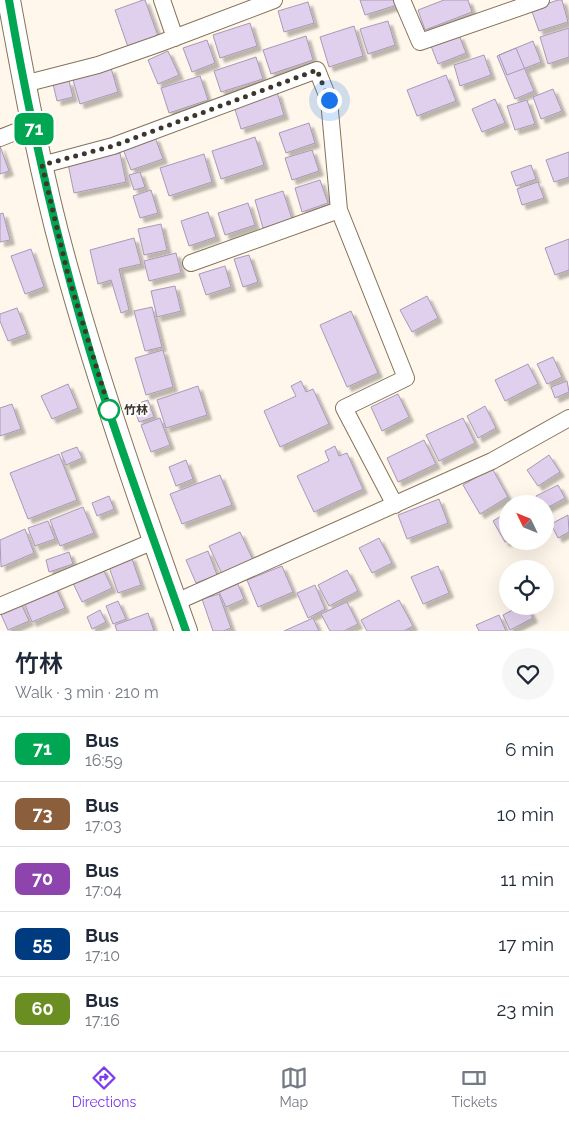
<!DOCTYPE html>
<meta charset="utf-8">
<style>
:root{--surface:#fff;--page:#f6f6f7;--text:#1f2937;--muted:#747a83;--line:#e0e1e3;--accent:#7c3aed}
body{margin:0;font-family:Raleway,"Noto Sans JP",sans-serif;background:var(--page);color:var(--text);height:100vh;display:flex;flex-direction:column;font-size:19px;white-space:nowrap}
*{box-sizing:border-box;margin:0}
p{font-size:16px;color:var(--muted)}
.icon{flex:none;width:28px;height:28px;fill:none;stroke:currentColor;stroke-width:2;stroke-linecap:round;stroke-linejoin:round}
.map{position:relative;height:631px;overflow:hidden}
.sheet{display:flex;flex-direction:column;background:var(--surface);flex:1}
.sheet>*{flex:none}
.badge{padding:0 10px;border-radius:8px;font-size:18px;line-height:32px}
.needle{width:32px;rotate:313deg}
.buttons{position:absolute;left:499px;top:495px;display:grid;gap:10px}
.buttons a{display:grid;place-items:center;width:55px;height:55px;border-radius:50%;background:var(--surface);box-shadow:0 5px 20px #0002;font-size:25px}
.you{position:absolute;width:25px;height:25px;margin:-12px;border:4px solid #fff;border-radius:50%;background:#1a73e8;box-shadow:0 0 0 8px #1a73e833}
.map>.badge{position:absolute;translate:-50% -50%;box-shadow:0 0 0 2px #fff}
.round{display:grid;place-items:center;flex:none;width:52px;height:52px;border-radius:26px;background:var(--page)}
.summary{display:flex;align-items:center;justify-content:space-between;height:85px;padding:0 15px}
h1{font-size:24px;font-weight:600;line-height:38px}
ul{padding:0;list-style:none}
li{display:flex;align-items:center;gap:15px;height:65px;padding:0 15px;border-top:1px solid var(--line)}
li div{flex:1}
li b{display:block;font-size:19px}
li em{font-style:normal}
li .badge{min-width:55px;font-weight:700;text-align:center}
.dock{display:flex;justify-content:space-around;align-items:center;height:70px;border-top:1px solid var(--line);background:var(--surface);font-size:14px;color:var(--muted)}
.dock a{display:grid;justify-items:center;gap:2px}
.dock .selected{color:var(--accent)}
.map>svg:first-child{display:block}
</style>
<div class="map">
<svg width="569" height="631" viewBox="0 0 569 631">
<defs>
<filter id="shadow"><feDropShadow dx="4.5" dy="4.5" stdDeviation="1" flood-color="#0004"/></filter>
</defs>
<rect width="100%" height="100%" fill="#fff7eb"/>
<path fill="#e0d0ed" stroke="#a999b5" filter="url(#shadow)" d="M143 0H145L158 36 128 47 115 10Z
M360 0H395L397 5 365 15Z
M444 0H468L472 12 425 30 418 10Z
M558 0H562L568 22 539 31 531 9Z
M308 2 314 23 284 32 278 11Z
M388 21 395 45 368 54 360 29Z
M250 23 257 46 220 58 213 35Z
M354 26 363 56 329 67 320 37Z
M569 28V57L548 64 540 37Z
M459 35 466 53 438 64 431 46Z
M306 36 313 60 271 74 263 50Z
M207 40 215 63 192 72 183 48Z
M533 41 541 62 507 75 499 55Z
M516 48 534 91 515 99 497 56Z
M168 51 179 75 158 84 148 60Z
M484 55 491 75 460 86 454 65Z
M256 57 263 79 221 92 214 71Z
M111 68 118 92 80 104 73 80Z
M446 75 456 101 417 116 407 90Z
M200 76 208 100 169 113 161 88Z
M69 81 73 97 57 101 53 84Z
M553 89 562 111 541 119 533 97Z
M277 92 284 115 241 129 234 106Z
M495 99 505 123 482 132 472 109Z
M527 100 535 124 515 130 507 106Z
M309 123 315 143 286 153 279 133Z
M155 137 163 159 131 170 123 149Z
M255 137 264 165 221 179 212 151Z
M0 146 9 171 0 174Z
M312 150 319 171 292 180 285 158Z
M569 152V177L554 182 546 160Z
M120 153 126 182 74 193 68 164Z
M204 154 212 182 169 196 160 168Z
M531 165 536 179 516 186 511 172Z
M140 172 145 187 134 190 129 175Z
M320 180 328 203 302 212 295 188Z
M538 182 544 198 522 205 517 189Z
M151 190 158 213 140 218 133 196Z
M283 191 292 219 263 228 255 200Z
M248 203 255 225 225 235 218 213Z
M208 212 216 237 189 246 181 221Z
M3 213 10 240 0 242V214Z
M161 224 167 250 144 255 138 229Z
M134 238 141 264 119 269 129 310 121 313 111 280 98 284 90 250Z
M569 239V270L555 275 545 248Z
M31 249 44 287 25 294 11 256Z
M176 253 181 273 149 281 144 261Z
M249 255 258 282 243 287 234 259Z
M225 266 231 287 206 295 199 274Z
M175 286 181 311 157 317 151 291Z
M427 296 438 318 412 332 400 310Z
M152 307 162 347 145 351 134 311Z
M17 308 27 334 8 341 0 321V314Z
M351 311 378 373 347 387 320 325Z
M163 350 173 387 146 395 135 358Z
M553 357 562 377 547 384 537 364Z
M528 364 538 384 505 401 495 380Z
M301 381 306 392 313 389 329 424 280 447 264 411 296 396 291 386Z
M567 381 569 392 555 398 551 387Z
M68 384 78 408 52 419 41 396Z
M198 386 207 415 166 428 157 400Z
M398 394 409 417 382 431 371 407Z
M148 400 154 417 139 422 133 405Z
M12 404 21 429 0 436V408Z
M485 406 496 428 478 438 467 416Z
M160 418 170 445 151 452 141 425Z
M463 418 475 443 439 461 426 435Z
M424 440 436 464 398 482 387 458Z
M335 446 339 456 347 453 363 489 314 512 297 476 329 461 325 451Z
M77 447 82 458 66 465 61 453Z
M59 454 77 500 28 519 10 473Z
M549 455 560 472 538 486 527 470Z
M186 460 193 479 176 486 169 467Z
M492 468 508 497 480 514 463 485Z
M220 475 232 505 182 524 170 494Z
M558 485 565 498 545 509V504H539L536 496Z
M109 496 114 509 97 516 92 503Z
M439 499 448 523 407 539 398 515Z
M83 507 94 533 60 546 50 520Z
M508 512V541L505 542 493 521Z
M568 515 569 532 558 538 551 524Z
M48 521 55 539 35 546 28 528Z
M25 529 34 553 1 567 0 540Z
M240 532 253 560 222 574 209 546Z
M379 538 392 563 372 573 359 548Z
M208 551 217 575 196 583 186 560Z
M69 552 73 564 49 572 46 560Z
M131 556 141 585 118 593 108 564Z
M282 566 293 592 258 607 247 580Z
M438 566 449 593 423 604 411 577Z
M102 567 112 588 82 602 72 581Z
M347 570 358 591 329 606 318 585Z
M237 582 244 599 226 607 218 590Z
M315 585 325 609 308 618 297 593Z
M55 586 65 608 32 622 23 600Z
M219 594 231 628 223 631H213L202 599Z
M399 600 413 626 404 631H367L361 620Z
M20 601 29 621 8 630 0 612Z
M118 601 126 619 113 624 106 606Z
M347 602 358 624 344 631H330L321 614Z
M520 606H527L533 618 510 630 503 615Z
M100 610 106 622 92 629 87 617Z
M148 613 154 631H117L115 625Z
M499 615 506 631H479L476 625Z
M313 618 319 631H284Z"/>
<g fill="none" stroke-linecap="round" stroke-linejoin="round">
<defs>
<path id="street" d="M162 0 175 38
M402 0 420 42 541 0
M24 84 98 65 158 44 274 0
M0 138 33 125
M42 165 113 146 317 70 329 100 339 210 406 378 344 408 395 505
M191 263 339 210
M176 602 492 461 569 418
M0 606 154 541"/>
<path id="secondary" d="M9 0C26 93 43 186 69 276 103 396 144 513 186 631"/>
</defs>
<use href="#street" stroke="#847359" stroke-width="18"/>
<use href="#secondary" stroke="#847359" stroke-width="24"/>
<use href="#street" stroke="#fff" stroke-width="16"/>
<use href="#secondary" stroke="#fff" stroke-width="22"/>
</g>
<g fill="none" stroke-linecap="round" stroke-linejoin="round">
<defs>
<path id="line" d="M9 0C31 129 60 256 99 381 126 465 157 548 186 631"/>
</defs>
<use href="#line" stroke="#fff" stroke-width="11"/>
<use href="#line" stroke="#00a651" stroke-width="8"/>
<path stroke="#3e362b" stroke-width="5" stroke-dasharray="0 9" d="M109 410 112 418 68 275 42 165 113 146 317 70 329 100"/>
</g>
<circle fill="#fff" stroke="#00a651" stroke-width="2.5" cx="109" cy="410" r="10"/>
<g text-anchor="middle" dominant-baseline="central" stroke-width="4" stroke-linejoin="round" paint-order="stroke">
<g font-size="12" font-weight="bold" fill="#3e362b" stroke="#fff" text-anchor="start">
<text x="124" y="410">竹林</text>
</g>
</g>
</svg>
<div class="buttons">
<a><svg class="needle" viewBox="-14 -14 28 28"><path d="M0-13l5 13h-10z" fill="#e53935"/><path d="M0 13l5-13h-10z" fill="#747a83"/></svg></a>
<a><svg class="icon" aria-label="locate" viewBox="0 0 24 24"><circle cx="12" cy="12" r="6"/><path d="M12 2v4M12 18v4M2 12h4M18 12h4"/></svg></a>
</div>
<div class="you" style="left:329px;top:100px"></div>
<b class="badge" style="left:34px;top:129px;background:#00a651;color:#fff">71</b>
</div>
<section class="sheet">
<div class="summary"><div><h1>竹林</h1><p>Walk · 3 min · 210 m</p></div><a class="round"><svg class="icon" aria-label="heart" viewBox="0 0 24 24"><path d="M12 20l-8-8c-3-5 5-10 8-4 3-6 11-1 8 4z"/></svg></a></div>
<ul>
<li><span class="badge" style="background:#00a651;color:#fff">71</span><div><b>Bus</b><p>16:59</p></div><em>6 min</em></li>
<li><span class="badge" style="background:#8b5e3c;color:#fff">73</span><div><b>Bus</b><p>17:03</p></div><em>10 min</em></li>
<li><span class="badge" style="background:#8e44ad;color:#fff">70</span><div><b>Bus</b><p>17:04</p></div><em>11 min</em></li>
<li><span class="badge" style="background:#003b80;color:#fff">55</span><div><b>Bus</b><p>17:10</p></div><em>17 min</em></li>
<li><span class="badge" style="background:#6b8e23;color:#fff">60</span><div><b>Bus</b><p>17:16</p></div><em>23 min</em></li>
</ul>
</section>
<nav class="dock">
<a class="selected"><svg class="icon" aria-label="directions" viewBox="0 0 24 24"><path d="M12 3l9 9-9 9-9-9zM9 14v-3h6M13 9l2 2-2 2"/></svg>Directions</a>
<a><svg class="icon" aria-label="map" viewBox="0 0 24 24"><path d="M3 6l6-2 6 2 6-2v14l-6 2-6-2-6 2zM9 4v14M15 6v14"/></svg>Map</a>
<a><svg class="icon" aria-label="tickets" viewBox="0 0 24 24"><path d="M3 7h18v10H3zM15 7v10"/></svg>Tickets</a>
</nav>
